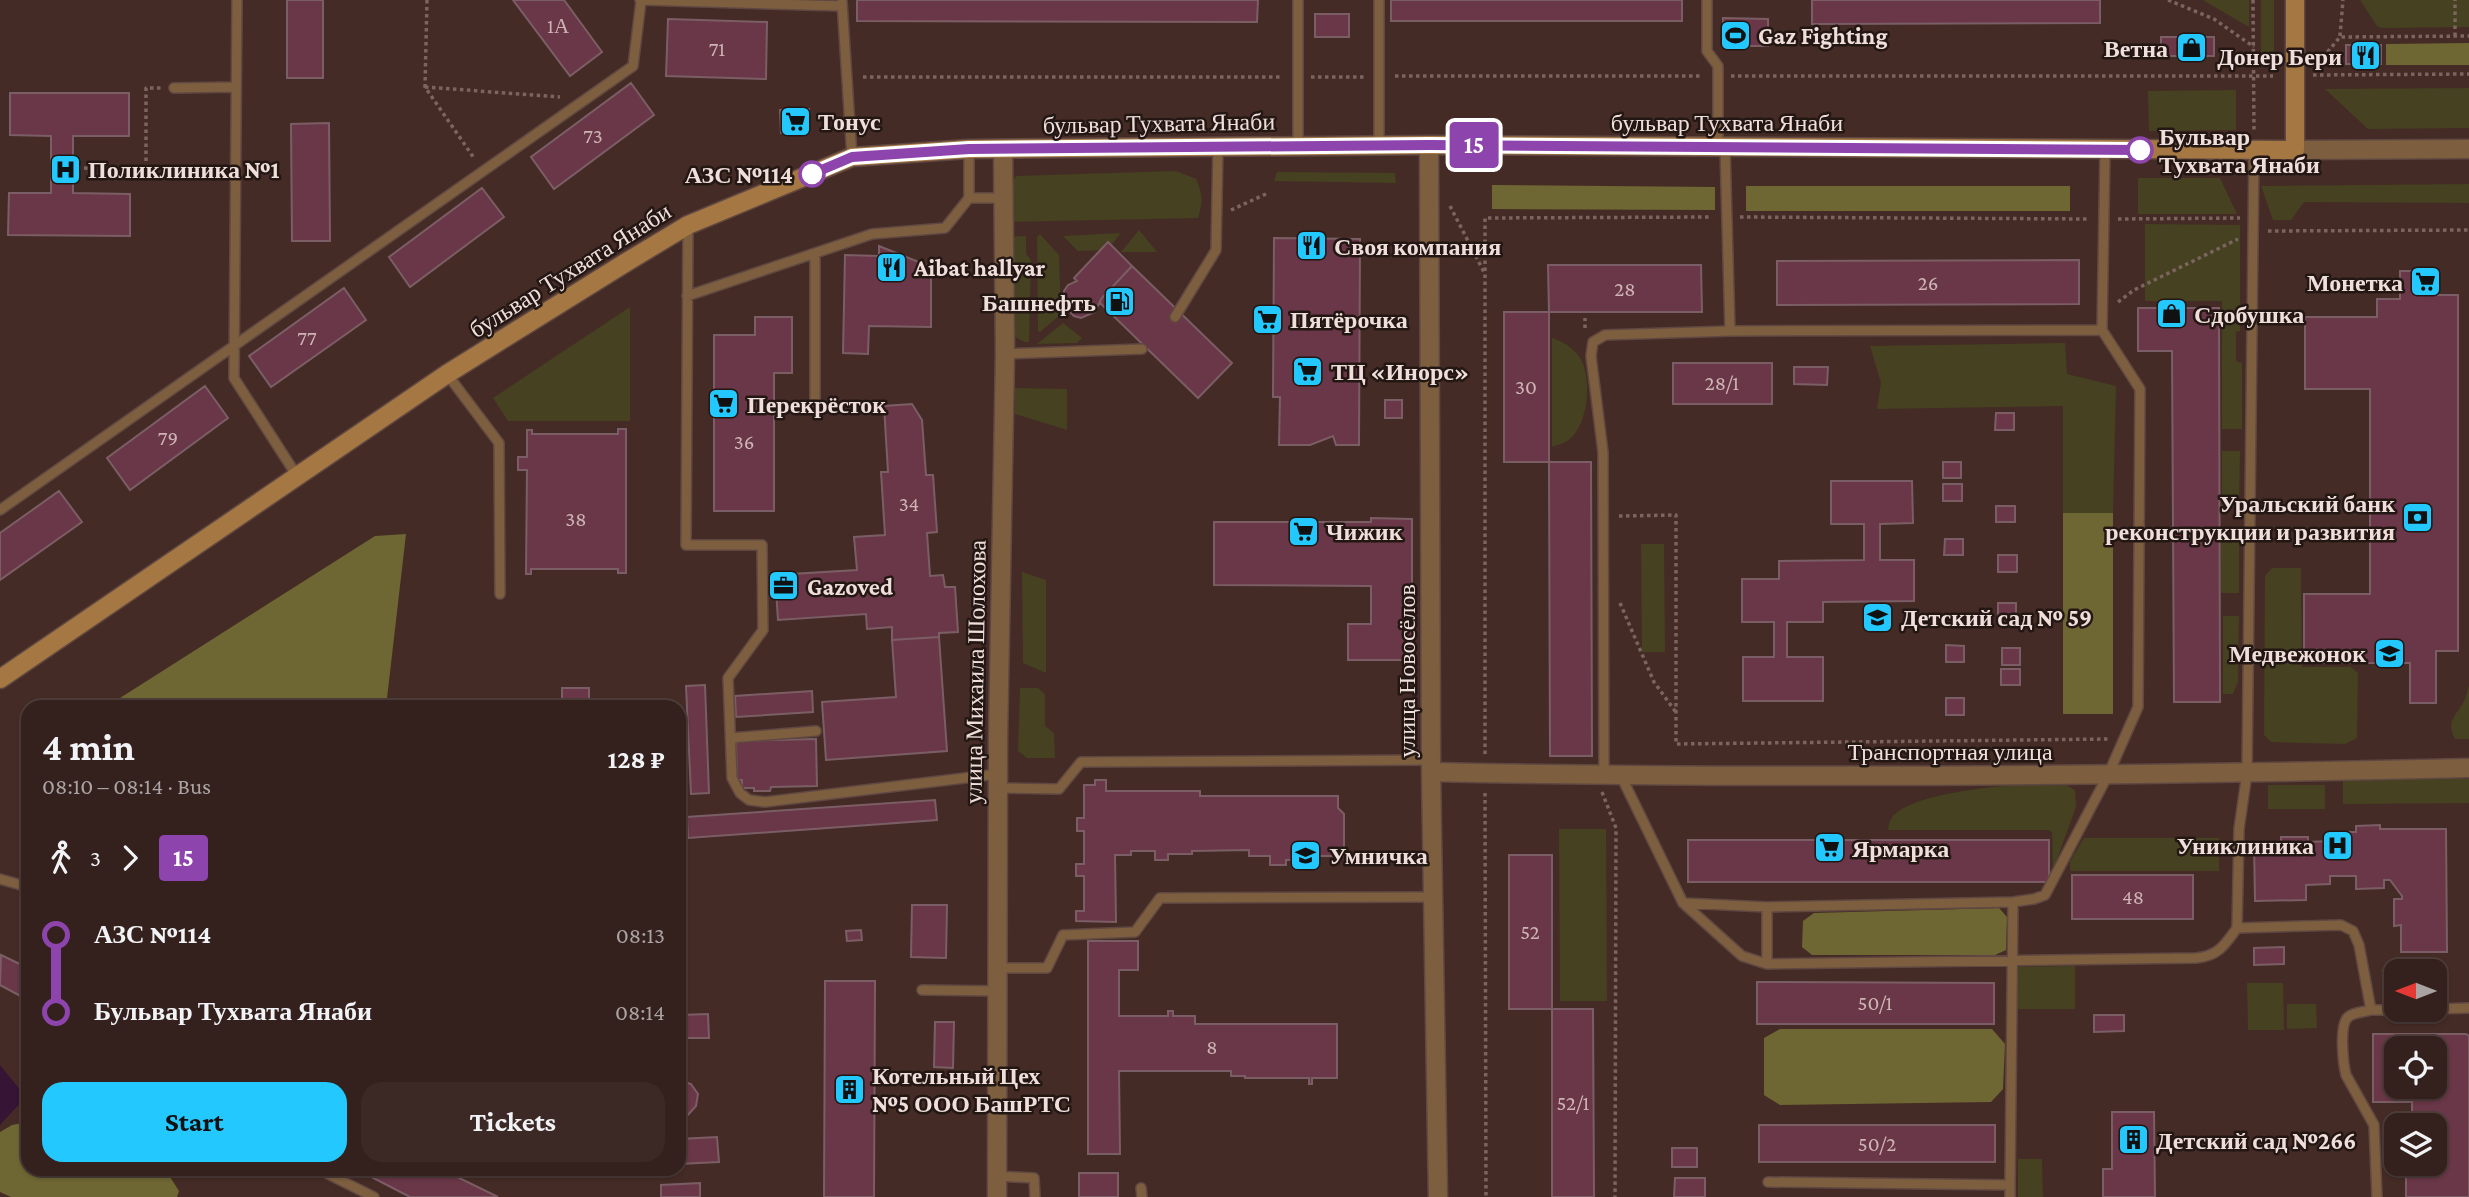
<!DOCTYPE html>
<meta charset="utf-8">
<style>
:root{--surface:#34201c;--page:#3c2825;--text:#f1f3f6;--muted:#a9a3a3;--line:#4e3e3b;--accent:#23c9fe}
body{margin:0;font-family:"Crimson Pro",serif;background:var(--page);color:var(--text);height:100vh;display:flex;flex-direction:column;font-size:26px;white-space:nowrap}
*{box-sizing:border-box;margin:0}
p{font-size:23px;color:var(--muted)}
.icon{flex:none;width:38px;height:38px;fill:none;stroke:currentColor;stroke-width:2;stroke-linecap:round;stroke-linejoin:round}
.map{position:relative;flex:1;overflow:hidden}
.panel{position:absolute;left:21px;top:700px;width:665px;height:476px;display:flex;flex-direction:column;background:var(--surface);border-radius:21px;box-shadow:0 2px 5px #0004,0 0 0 2px var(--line)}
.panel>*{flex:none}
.badge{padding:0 14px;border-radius:5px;font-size:24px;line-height:46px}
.needle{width:46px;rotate:270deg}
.fabs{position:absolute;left:2384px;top:959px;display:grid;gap:14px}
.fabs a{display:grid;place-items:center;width:63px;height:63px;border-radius:14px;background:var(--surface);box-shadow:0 2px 5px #0004,0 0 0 2px var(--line);font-size:35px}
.map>.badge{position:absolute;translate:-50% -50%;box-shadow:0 0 0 4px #fff}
.legs{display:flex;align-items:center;gap:10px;height:77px;padding:0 21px;font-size:23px}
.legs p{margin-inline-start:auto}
.headline{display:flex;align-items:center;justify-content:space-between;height:119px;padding:0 21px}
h1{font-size:38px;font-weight:700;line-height:52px}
.button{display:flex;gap:14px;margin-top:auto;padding:14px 21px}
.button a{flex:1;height:80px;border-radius:21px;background:var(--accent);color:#111;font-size:28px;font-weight:700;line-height:80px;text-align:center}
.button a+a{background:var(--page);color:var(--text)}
ul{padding:0 21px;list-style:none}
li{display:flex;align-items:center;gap:24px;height:77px;font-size:26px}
li i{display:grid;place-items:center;width:10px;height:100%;margin:0 9px;background:currentColor}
li i::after{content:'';width:18px;height:18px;margin:-9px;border:5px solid;border-radius:50%;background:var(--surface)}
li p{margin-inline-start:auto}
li:first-child i{background:linear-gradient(#0000 50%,currentColor 0)}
li:last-child i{background:linear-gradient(currentColor 50%,#0000 0)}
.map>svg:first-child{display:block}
</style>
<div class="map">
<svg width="2469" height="1197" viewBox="0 0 2469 1197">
<rect width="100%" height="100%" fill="#452b25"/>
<path fill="#454121" d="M2203 0H2249V27L2206 2Z
M2261 0H2274V67H2261Z
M2360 0H2469V27L2382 28 2377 26Z
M2469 88V128L2368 129 2325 89Z
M2236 90V130L2149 131 2148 91Z
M1176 171 1196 179C1203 194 1203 202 1198 218L1009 222 1011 183 1016 176Z
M1277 172 1395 173 1396 183 1274 181Z
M2138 178H2220L2237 214H2138Z
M2469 184V203L2304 202 2291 220H2273L2261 186Z
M2145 224 2240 225V331L2236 332V361L2242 363V429H2222V301H2145Z
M1139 230 1157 252H1121Z
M1121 233 1107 250 1078 251 1063 236Z
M1040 234 1059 255 1061 314 1040 332 1038 331 1037 237Z
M1026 236V254L1031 260 1029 342H1025L1013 336 1009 237Z
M630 307V421H508L493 398Z
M1063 323 1082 338 1077 343 1037 344Z
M1552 338C1562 341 1572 347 1579 356 1593 376 1589 427 1567 441 1563 444 1556 445 1552 447Z
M2065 343 2067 374 2116 386 2113 513H2063V406L1877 409 1881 383 1870 346Z
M1015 388 1067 389V430L1015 414Z
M2222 451H2240L2239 507H2222Z
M2221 530H2239V593H2221Z
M1641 544H1664L1665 652H1642Z
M2272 568H2301L2302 667H2351L2358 673 2357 738 2345 744 2271 742 2264 735 2265 576Z
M1022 572 1046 580V673L1023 663Z
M2223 616H2239L2238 682 2233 694H2223Z
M2469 686V739H2455C2446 722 2454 718 2463 703 2466 698 2467 692 2469 686Z
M1020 688H1038L1045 694V726L1054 733 1055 758H1027L1018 751Z
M2343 779H2469V803L2343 804Z
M2032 784 2066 785 2075 790 2076 807 2053 870 2052 832 2048 830H1888C1889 826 1889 822 1891 819 1907 793 2003 785 2032 784Z
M2268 785H2325V809H2268Z
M1606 829 1607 1001H1560L1559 829Z
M2084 838H2219V871H2070V861Z
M2075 966V1009H2017L2016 967Z
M2442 967 2443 989H2434V971H2396V990L2384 979 2381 969Z
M2247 983H2283L2284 1030H2248Z
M2287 1004H2316L2317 1028 2287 1029Z
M2018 1159H2042L2043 1197H2018Z"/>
<path fill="#6e6733" d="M2469 43V65H2386V44Z
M1492 185 1715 187V210L1492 209Z
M1746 186H2070V211H1746Z
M2063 513H2113V714H2063Z
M406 534 386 707H120V698L375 536Z
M1999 908 2007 917 2006 950 1995 955H1812L1802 947 1803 921 1814 913Z
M1780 1029H1992L2005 1044 2003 1089 1991 1102 1780 1105 1764 1095V1038Z
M28 1122V1169H165L179 1191 177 1197H11L0 1192V1132L12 1125Z"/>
<path fill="#351435" d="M0 1065 26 1097 0 1125Z"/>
<path fill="#693747" stroke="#7b5e65" stroke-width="2" fill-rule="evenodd" d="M287 0H323V78H287Z
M513 0H564L602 52 570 76Z
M857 0H1258L1257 22 857 21Z
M1391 0H1682V21H1391Z
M1812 0H2100V23L1812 24Z
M1315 14H1349V37H1315Z
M1723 18 1768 19V46H1723Z
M668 19 767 22 766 79 666 76Z
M2161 37H2214V56H2161Z
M2346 45H2381V64H2346Z
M631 83 654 115 554 189 531 157Z
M10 93H129V136H73V193L130 194V236L8 235 9 193H51V136L10 135Z
M809 109V132L781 133 780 110Z
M329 123 330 241H292L291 124Z
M482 188 504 217 410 287 389 257Z
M1274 238 1360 239 1359 445H1336L1333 436 1310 445H1279L1280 397H1273Z
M1108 242 1132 266 1101 299 1095 312 1081 318 1074 316 1064 306V291L1068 285 1077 281 1074 278Z
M879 246 931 267V327L869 326 868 354 843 353 845 255 879 256Z
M2079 260V304L1777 305V261Z
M1548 265H1701L1702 312H1549Z
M1132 266 1232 363 1198 398 1100 303 1101 299Z
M2400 271H2436V295H2458V651H2436V703H2410V663H2304V594H2370V389H2305V317H2377V299H2400Z
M344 288 366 320 271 387 249 356Z
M2138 308H2219L2220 702H2174L2172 351H2138Z
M1504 312H1549V462H1504Z
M755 317H792V373H774V511H714V335H755Z
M1673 363H1772V404H1673Z
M1794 367H1828L1827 385 1794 384Z
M205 386 228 418 130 490 107 458Z
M1385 400H1402V418H1385Z
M912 404 922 420 926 475H933L937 532 927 533 930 576 943 575 945 587H955L958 632 939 633V637L892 640V627L867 629 866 614 778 620 775 575 857 570 854 537 885 535 881 472H888L884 406Z
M1996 413H2014V430H1995Z
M618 429H626V573H618V569H531V574H526L527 470H518V457H527V430H532V434H618Z
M1549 462H1591L1592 756H1550Z
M1943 462H1961V478H1943Z
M1831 481H1912L1913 523 1880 524V560H1914V601L1823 602V622H1787V657H1823V701H1743V657H1774V622H1742V579H1779V561L1864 560V524H1831Z
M1943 484H1962V501H1943Z
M59 491 82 522 0 580V533Z
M1996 506H2015V522H1996Z
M1371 518 1412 519V660H1348V624H1371V586L1214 585V522H1371Z
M1945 539H1963V555H1944Z
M1998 555H2017V572H1998Z
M1998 603H2016V620H1998Z
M939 637 947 751 826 760 822 702 896 697 892 640Z
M1946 645 1964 646V662H1946Z
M2002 648H2020V665H2002Z
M2001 669H2020V685H2001Z
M705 685 709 793 691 794 686 686Z
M562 688H589V707H562Z
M812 691 813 712 736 717 735 696Z
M1946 698H1964V715H1946Z
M816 739 817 786 771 787 770 791H754V788H742V780H737L736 741Z
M1095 780H1106V791H1200V796H1338V808L1344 814V856H1310V859L1286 860V865H1270V856H1249V850L1192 851V854H1168V860H1155V851H1131V855H1115L1116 922 1076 921V911H1084V876H1076V864H1084V831H1077V818H1084V785H1095Z
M935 800 937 820 688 838 687 817Z
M2380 825V829H2446L2447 952H2401V925L2394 926V899H2402V896L2390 880H2384V888L2356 889V876H2330V884L2306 885V900L2255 901 2254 842H2281V837H2308V842L2330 841V832H2356V826Z
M1688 840H2049V882H1688Z
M1509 855H1552V1009H1509Z
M2072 875H2193V919H2072Z
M912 905H947L946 958 911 957Z
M861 930 862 940 847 941 846 931Z
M1088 941H1138V970H1119V1016H1168V1011H1173V1016H1195V1024H1337V1078H1312V1084H1309V1078H1245V1076H1231V1071H1119L1120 1154H1088Z
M2284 947V964L2254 965V948Z
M1 955 28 968V1000L0 985Z
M825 981H875L874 1197H824Z
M1757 982 1994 983V1024H1757Z
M1552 1009H1593L1594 1197H1552Z
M708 1014 709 1038H681L682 1045H679V1015Z
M2094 1015H2124V1031L2094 1032Z
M935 1022H954L953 1068 934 1067Z
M2373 1034H2466L2469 1036V1197H2406V1164H2434V1125H2406V1119H2412V1102H2373ZM2396 1048H2434V1087H2396Z
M679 1080 691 1084 698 1094 696 1106 688 1115 682 1117H679Z
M2112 1112H2154L2155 1197H2103V1169H2112Z
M1759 1125H1995V1162H1759Z
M717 1137 719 1162 679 1164V1139Z
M1672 1148H1697V1167H1672Z
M356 1169H441L498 1197H410Z
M1079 1173H1118V1197H1079Z
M1675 1178H1705V1197H1674Z
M700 1183V1197H661V1185Z"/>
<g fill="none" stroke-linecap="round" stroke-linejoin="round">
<defs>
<path id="service" d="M237 0 234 378 297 476
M640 0 842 6
M1298 0V146
M1379 0V145
M1707 0V51L1718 66V147
M842 2 852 157
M174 88 236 87
M969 149V198
M2254 150 2247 773 2239 829 2237 928 2341 925 2353 931 2359 945 2371 1010H2397
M688 227 686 545H762L763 630 728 678 732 778 740 793 749 800 765 802 998 774
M815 253V403
M687 296 872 234 945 228 969 198H1003
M1175 317 1216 250 1218 147
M1730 331 2102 330
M1005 354 1142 349
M447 374 499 443 500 594
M0 510 633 66 641 1
M731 738 816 731
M1604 776 1603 452 1591 356 1593 342 1605 335 1730 331 1725 147
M1621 776 1683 903 1767 907 2013 902 2034 899 2045 895 2108 775 2138 707 2140 389 2102 330 2105 150
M998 788 1059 789 1081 762 1431 760
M0 879 28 887
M1683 903 1742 956 1767 964
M1767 907V964L2196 958C2218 956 2225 945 2237 928
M997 968H1047L1063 935 1135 932 1160 898 1433 897
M922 990 997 991
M2434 1009 2469 1008
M2371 1010C2364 1012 2354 1012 2348 1017 2339 1025 2343 1063 2346 1075L2374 1125 2377 1197
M318 1169 374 1197
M997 1176 1034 1178 1035 1197
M1768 1182 2010 1185V1197
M2010 1185 2013 902
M1141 1188 1142 1197"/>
<path id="minor" d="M1429 145 1431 772 1438 1197
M1431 772C1777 779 2123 776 2469 768
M997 1197 998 739 1005 354 1003 149"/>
<path id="tertiary" d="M2295 150 2469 149"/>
<path id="secondary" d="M0 679 447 374 625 263 688 225 852 157 969 149 1429 145 2295 150V0"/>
</defs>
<use href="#service" stroke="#604842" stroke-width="12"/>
<use href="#minor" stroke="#604842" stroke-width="21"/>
<use href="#tertiary" stroke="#604842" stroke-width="21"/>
<use href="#secondary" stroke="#604842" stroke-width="21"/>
<path stroke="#7c655f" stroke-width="3.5" stroke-dasharray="3.5 3.5" stroke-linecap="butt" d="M427 0 425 87 474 158
M2168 0 2214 19 2254 47
M2253 0 2254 131
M2340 36 2343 0
M2455 36V0
M2314 68 2340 37 2469 36
M2313 75 2469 74
M1395 76H1702
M1731 76H2273
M863 77H1282
M1311 77H1366
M425 87 560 97
M77 168 146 169V88H162
M1450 206 1485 274
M1231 210 1266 194
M1740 217 2089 219
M2118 219 2240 218
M2268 231 2469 230
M2118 302 2134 290 2238 239
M1585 328V318
M1619 516 1676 515V744L2108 739
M1620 603 1654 682 1675 711
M1485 754V218L1711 217
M1602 792 1616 828 1615 1197
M1485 793 1486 1197"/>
<use href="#service" stroke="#7d5f3f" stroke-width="9"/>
<use href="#minor" stroke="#7d5f3f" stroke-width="18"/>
<use href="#tertiary" stroke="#7d5f3f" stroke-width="18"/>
<use href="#secondary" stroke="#a57742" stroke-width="18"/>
</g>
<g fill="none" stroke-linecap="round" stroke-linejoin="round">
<defs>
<path id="line-1" d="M812 174 852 157 969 149 1429 145 2140 150"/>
</defs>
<use href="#line-1" stroke="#fff" stroke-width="16"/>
<use href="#line-1" stroke="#8e44ad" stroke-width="10"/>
</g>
<defs>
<symbol id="stadium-square" viewBox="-11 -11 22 22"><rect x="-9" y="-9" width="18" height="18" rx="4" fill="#23c9fe" stroke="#231714"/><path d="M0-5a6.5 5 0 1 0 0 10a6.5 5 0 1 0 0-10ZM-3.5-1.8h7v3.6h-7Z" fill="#111"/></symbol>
<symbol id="shop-square" viewBox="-11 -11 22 22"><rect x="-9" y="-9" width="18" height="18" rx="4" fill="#23c9fe" stroke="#231714"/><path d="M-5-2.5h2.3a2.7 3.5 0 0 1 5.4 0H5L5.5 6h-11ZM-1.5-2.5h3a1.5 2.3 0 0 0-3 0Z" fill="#111"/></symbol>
<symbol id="restaurant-square" viewBox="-11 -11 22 22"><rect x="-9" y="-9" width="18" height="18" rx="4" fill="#23c9fe" stroke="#231714"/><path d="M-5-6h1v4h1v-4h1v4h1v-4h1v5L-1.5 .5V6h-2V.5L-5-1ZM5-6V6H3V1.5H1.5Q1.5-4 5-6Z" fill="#111"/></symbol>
<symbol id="supermarket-square" viewBox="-11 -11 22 22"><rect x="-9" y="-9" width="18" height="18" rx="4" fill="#23c9fe" stroke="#231714"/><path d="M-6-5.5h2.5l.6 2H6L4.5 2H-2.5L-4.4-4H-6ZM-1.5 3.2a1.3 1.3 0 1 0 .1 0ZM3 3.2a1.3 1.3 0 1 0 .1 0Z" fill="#111"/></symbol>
<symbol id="hospital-square" viewBox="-11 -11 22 22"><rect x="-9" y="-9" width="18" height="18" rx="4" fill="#23c9fe" stroke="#231714"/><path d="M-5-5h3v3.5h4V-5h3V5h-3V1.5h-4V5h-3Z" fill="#111"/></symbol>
<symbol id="fuel-square" viewBox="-11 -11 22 22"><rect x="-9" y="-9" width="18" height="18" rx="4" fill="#23c9fe" stroke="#231714"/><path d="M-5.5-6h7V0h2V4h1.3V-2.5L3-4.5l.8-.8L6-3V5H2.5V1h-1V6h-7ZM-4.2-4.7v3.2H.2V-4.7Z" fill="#111"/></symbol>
<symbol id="bank-square" viewBox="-11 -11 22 22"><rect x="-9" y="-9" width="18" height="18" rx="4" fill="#23c9fe" stroke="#231714"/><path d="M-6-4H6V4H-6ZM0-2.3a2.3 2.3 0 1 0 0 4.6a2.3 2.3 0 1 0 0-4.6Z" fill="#111"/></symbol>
<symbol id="office-square" viewBox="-11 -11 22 22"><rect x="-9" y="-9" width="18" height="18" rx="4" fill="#23c9fe" stroke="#231714"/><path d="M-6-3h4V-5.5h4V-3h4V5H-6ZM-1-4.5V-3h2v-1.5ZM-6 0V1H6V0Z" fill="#111"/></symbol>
<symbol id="school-square" viewBox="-11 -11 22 22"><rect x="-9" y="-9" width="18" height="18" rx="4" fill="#23c9fe" stroke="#231714"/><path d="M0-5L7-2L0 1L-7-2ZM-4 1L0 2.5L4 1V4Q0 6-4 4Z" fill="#111"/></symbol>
<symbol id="building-square" viewBox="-11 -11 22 22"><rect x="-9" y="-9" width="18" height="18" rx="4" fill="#23c9fe" stroke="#231714"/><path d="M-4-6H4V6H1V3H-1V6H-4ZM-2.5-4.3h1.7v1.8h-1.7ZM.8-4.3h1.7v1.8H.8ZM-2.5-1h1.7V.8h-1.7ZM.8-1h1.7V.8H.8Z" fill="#111"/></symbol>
</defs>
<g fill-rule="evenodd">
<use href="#stadium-square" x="1718" y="18" width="35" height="35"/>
<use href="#shop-square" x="2174" y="30" width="35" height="35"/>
<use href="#restaurant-square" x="2348" y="38" width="35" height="35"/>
<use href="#supermarket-square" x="778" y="104" width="35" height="35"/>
<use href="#hospital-square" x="48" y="152" width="35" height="35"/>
<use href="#restaurant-square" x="1294" y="228" width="35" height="35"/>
<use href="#restaurant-square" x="874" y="250" width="35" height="35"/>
<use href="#supermarket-square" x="2408" y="264" width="35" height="35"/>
<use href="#fuel-square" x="1102" y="284" width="35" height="35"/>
<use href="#shop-square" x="2154" y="296" width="35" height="35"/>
<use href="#supermarket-square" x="1250" y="302" width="35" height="35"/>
<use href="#supermarket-square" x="1290" y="354" width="35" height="35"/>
<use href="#supermarket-square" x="706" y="386" width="35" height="35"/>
<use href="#bank-square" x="2400" y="500" width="35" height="35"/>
<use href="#supermarket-square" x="1286" y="514" width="35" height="35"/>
<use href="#office-square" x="766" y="568" width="35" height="35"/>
<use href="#school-square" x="1860" y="600" width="35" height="35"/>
<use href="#school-square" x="2372" y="636" width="35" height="35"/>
<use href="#hospital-square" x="2320" y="828" width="35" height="35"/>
<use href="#supermarket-square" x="1812" y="830" width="35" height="35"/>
<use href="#school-square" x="1288" y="838" width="35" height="35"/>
<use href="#building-square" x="832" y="1072" width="35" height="35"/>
<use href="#building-square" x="2116" y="1122" width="35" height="35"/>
</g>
<g fill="#fff" stroke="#8e44ad" stroke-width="3.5">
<circle cx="2140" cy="150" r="12"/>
<circle cx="812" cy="174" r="12"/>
</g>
<g text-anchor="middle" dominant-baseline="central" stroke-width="5" stroke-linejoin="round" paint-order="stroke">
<g font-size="21" fill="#ceb4b5">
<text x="558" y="26">1А</text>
<text x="717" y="49">71</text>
<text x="593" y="136">73</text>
<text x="1928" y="283">26</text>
<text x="1625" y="289">28</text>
<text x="307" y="338">77</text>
<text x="1722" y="383">28/1</text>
<text x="1526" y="387">30</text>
<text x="168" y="438">79</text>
<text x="744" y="442">36</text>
<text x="909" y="504">34</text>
<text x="576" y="519">38</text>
<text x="2133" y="897">48</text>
<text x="1530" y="932">52</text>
<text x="1875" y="1003">50/1</text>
<text x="1212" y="1047">8</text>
<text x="1573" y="1103">52/1</text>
<text x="1877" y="1144">50/2</text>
</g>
<g font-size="24" font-weight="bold" fill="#f0deda" stroke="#231714" text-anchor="start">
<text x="1758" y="35">Gaz Fighting</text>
<text x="2168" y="48" text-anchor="end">Ветна</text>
<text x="2342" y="56" text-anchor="end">Донер Бери</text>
<text x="818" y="121">Тонус</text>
<text x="88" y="169">Поликлиника №1</text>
<text x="1334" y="246">Своя компания</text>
<text x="914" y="267">Aibat hallyar</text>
<text x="2403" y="282" text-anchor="end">Монетка</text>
<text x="1096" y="302" text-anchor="end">Башнефть</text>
<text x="2194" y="314">Сдобушка</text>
<text x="1290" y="319">Пятёрочка</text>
<text x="1331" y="371">ТЦ «Инорс»</text>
<text x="747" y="404">Перекрёсток</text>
<text x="2395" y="503" text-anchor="end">Уральский банк<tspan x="2395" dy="28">реконструкции и развития</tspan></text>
<text x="1326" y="531">Чижик</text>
<text x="807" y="586">Gazoved</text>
<text x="1901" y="617">Детский сад № 59</text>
<text x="2366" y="653" text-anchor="end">Медвежонок</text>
<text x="2314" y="845" text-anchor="end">Униклиника</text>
<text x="1852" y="848">Ярмарка</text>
<text x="1329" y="855">Умничка</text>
<text x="872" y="1075">Котельный Цех<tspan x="872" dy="28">№5 ООО БашРТС</tspan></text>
<text x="2156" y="1140">Детский сад №266</text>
</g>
<g font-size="24" fill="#f0deda" stroke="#231714">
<text x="1727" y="122">бульвар Тухвата Янаби</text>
<text transform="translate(1159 123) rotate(-1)">бульвар Тухвата Янаби</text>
<text transform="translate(570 270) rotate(-32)">бульвар Тухвата Янаби</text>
<text transform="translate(1406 671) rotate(-90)">улица Новосёлов</text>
<text transform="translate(975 672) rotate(-89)">улица Михаила Шолохова</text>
<text x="1950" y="751">Транспортная улица</text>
</g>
<g font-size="24" font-weight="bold" fill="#f0deda" stroke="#231714" text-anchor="start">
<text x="2159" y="136">Бульвар<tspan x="2159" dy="28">Тухвата Янаби</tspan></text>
<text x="793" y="174" text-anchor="end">АЗС №114</text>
</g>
</g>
</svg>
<div class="fabs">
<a><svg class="needle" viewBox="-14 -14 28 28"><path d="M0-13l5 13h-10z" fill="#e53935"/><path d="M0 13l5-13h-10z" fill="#a9a3a3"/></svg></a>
<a><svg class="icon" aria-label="locate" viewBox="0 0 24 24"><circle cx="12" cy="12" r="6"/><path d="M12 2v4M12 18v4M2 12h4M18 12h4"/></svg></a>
<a><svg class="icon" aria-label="layers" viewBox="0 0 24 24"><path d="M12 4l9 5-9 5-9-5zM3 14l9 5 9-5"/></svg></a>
</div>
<b class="badge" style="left:1474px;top:145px;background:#8e44ad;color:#fff">15</b>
<section class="panel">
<div class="headline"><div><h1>4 min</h1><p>08:10 – 08:14 · Bus</p></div><b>128 ₽</b></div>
<div class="legs"><svg class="icon" aria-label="walk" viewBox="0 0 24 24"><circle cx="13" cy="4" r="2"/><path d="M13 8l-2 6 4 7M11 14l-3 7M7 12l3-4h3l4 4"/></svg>3<svg class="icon" aria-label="forward" viewBox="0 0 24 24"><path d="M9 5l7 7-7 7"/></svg><b class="badge" style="background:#8e44ad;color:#fff">15</b></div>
<ul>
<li><i style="color:#8e44ad"></i><b>АЗС №114</b><p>08:13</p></li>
<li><i style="color:#8e44ad"></i><b>Бульвар Тухвата Янаби</b><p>08:14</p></li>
</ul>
<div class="button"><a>Start</a><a>Tickets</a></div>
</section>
</div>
